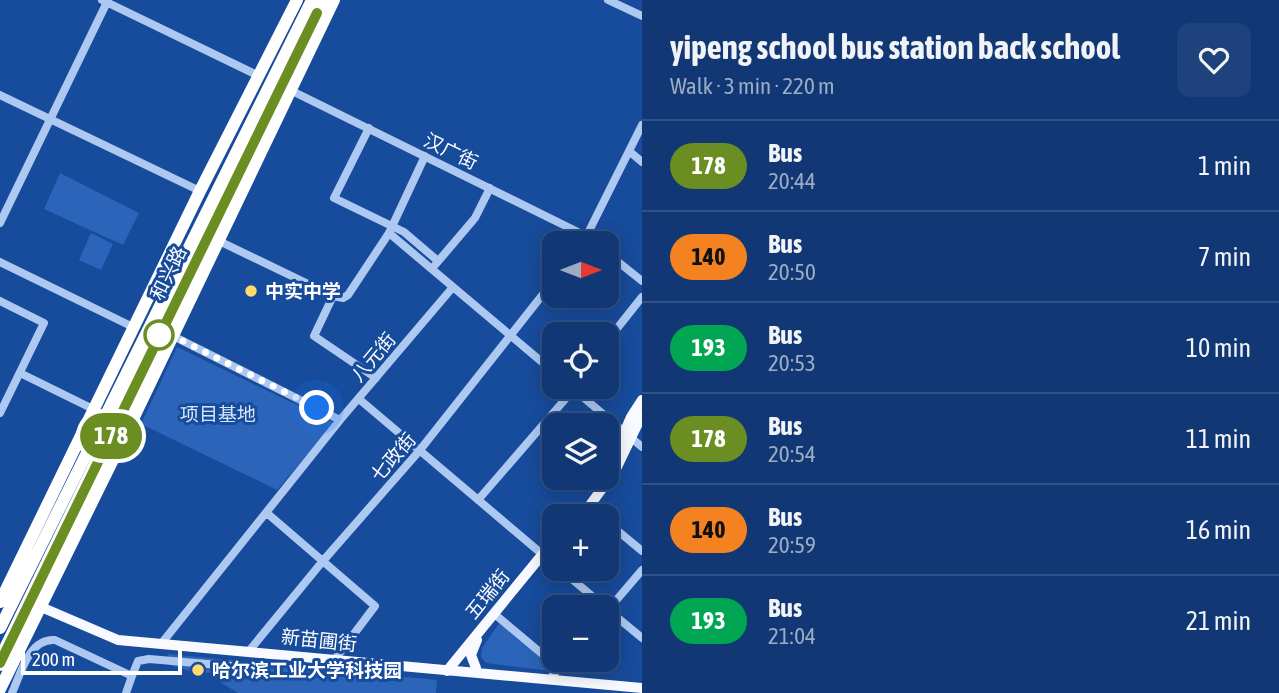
<!DOCTYPE html>
<meta charset="utf-8">
<style>
:root{--surface:#113874;--page:#1e437c;--text:#f1f3f6;--muted:#9cacc5;--line:#305286}
body{margin:0;font-family:"Asap Condensed","Noto Sans SC",sans-serif;background:var(--page);color:var(--text);height:100vh;display:flex;flex-direction:column;font-size:26px;white-space:nowrap}
*{box-sizing:border-box;margin:0}
p{font-size:23px;color:var(--muted)}
.icon{flex:none;width:38px;height:38px;fill:none;stroke:currentColor;stroke-width:2;stroke-linecap:round;stroke-linejoin:round}
.map{position:relative;flex:1;overflow:hidden}
.panel{display:flex;flex-direction:column;background:var(--surface);width:637px}
.panel>*{flex:none}
.badge{padding:0 14px;border-radius:23px;font-size:24px;line-height:46px}
.needle{width:46px;rotate:90deg}
.tools{position:absolute;left:542px;top:231px;display:grid;gap:14px}
.tools a{display:grid;place-items:center;width:77px;height:77px;border-radius:14px;background:var(--surface);box-shadow:0 4px 18px #0003,0 0 0 2px var(--line);font-size:35px}
.scale{position:absolute;left:21px;bottom:18px;width:161px;box-sizing:border-box;padding-left:7px;border:4px solid #fff;border-top:0;font-size:19px;line-height:24px;white-space:nowrap;color:#fff;-webkit-text-stroke:5px #174b9b;paint-order:stroke}
.you{position:absolute;width:35px;height:35px;margin:-18px;border:5px solid #fff;border-radius:50%;background:#1a73e8;box-shadow:0 0 0 10px #1a73e833}
.map>.badge{position:absolute;translate:-50% -50%;box-shadow:0 0 0 4px #fff}
.round{display:grid;place-items:center;flex:none;width:74px;height:74px;border-radius:14px;background:var(--page)}
.overview{display:flex;align-items:center;justify-content:space-between;height:119px;padding:0 28px}
h1{font-size:33px;font-weight:700;line-height:52px}
ul{padding:0;list-style:none}
li{display:flex;align-items:center;gap:21px;height:91px;padding:0 28px;border-top:2px solid var(--line)}
li div{flex:1}
li b{display:block;font-size:26px}
li em{font-style:normal}
li .badge{min-width:77px;font-weight:700;text-align:center}
main{display:flex;flex:1;min-height:0}
.map>svg:first-child{display:block}
</style>
<main>
<div class="map">
<svg width="642" height="693" viewBox="0 0 642 693">
<rect width="100%" height="100%" fill="#174b9b"/>
<path fill="#2b64b8" d="M60 173 139 213 123 245 44 209Z
M91 233 113 244 101 270 79 260Z
M177 347 334 423 277 490 141 424Z
M500 622 555 667 551 671 486 663 481 657 482 648Z
M168 654 437 680 436 693H238L218 681 210 673 193 672 170 665Z"/>
<g fill="none" stroke-linecap="round" stroke-linejoin="round">
<path stroke="#adc9f2" stroke-width="8" d="M102 0 259 76
M608 0 642 16
M290 90 588 237 596 243
M0 95 200 191
M369 128 334 198 404 232 438 261
M629 151 642 162
M0 223 108 0
M389 233 555 373
M219 241 333 296
M583 243 642 125
M607 253 642 281
M0 262 133 327
M435 265 475 218 490 188
M0 301 44 323 0 413
M173 336 340 420
M607 341 642 297
M20 373 93 409
M376 378 314 336 333 296 343 298 348 295 389 233 425 156
M571 387 642 447
M359 399 555 565
M478 500 574 389V387
M589 507 601 516
M268 514 375 606 335 659
M607 522 642 551
M560 569 605 607
M607 609 642 638
M607 611 642 570
M498 617 559 668
M161 644 340 420 453 287
M249 651 322 562 420 450 555 279
M132 676 138 661 149 659 231 666
M549 680 566 660
M12 693C21 673 29 638 55 640L132 676 126 693"/>
<path stroke="#f8faff" stroke-width="10" d="M607 472 631 417 642 400
M582 516 615 471 642 415
M41 607 118 640 642 688
M476 668 471 655 477 640
M447 671 555 539"/>
<path stroke="#fff" stroke-width="12" d="M0 602 200 191 297 0
M0 628 312 0
M0 663 324 0
M0 689 132 421 334 0"/>
</g>
<g fill="none" stroke-linecap="round" stroke-linejoin="round">
<defs>
<path id="line" d="M0 663 317 13"/>
</defs>
<use href="#line" stroke="#fff" stroke-width="16"/>
<use href="#line" stroke="#6b8e23" stroke-width="10"/>
<path stroke="#fff" stroke-width="7" stroke-dasharray="0 12.6" d="M159 335 173 336 317 408"/>
</g>
<g fill="#ffdb6e" stroke="#174b9b" stroke-width="2.5">
<circle cx="251" cy="291" r="7"/>
<circle cx="198" cy="670" r="7"/>
</g>
<circle fill="#fff" stroke="#6b8e23" stroke-width="3.5" cx="159" cy="335" r="14"/>
<g text-anchor="middle" dominant-baseline="central" stroke-width="6" stroke-linejoin="round" paint-order="stroke">
<g font-size="19" fill="#fff" stroke="#174b9b">
<text transform="translate(451 151) rotate(26)">汉广街</text>
<text transform="translate(168 273) rotate(-64)">和兴路</text>
<text transform="translate(373 357) rotate(-50)">八元街</text>
<text transform="translate(393 457) rotate(-49)">七政街</text>
<text transform="translate(487 594) rotate(-51)">五瑞街</text>
<text transform="translate(319 640) rotate(6)">新苗圃街</text>
</g>
<g font-size="19" font-weight="bold" fill="#fff" stroke="#174b9b" text-anchor="start">
<text x="265" y="291">中实中学</text>
<text x="212" y="670">哈尔滨工业大学科技园</text>
</g>
<g font-size="19" fill="#d5e5fc" stroke="#174b9b">
<text x="218" y="414">项目基地</text>
</g>
</g>
</svg>
<div class="tools">
<a><svg class="needle" viewBox="-14 -14 28 28"><path d="M0-13l5 13h-10z" fill="#e53935"/><path d="M0 13l5-13h-10z" fill="#9cacc5"/></svg></a>
<a><svg class="icon" aria-label="locate" viewBox="0 0 24 24"><circle cx="12" cy="12" r="6"/><path d="M12 2v4M12 18v4M2 12h4M18 12h4"/></svg></a>
<a><svg class="icon" aria-label="layers" viewBox="0 0 24 24"><path d="M12 4l9 5-9 5-9-5zM3 14l9 5 9-5"/></svg></a>
<a>+</a>
<a>−</a>
</div>
<div class="scale">200 m</div>
<div class="you" style="left:317px;top:408px"></div>
<b class="badge" style="left:111px;top:436px;background:#6b8e23;color:#fff">178</b>
</div>
<section class="panel">
<div class="overview"><div><h1>yipeng school bus station back school</h1><p>Walk · 3 min · 220 m</p></div><a class="round"><svg class="icon" aria-label="heart" viewBox="0 0 24 24"><path d="M12 20l-8-8c-3-5 5-10 8-4 3-6 11-1 8 4z"/></svg></a></div>
<ul>
<li><span class="badge" style="background:#6b8e23;color:#fff">178</span><div><b>Bus</b><p>20:44</p></div><em>1 min</em></li>
<li><span class="badge" style="background:#f58220;color:#111">140</span><div><b>Bus</b><p>20:50</p></div><em>7 min</em></li>
<li><span class="badge" style="background:#00a651;color:#fff">193</span><div><b>Bus</b><p>20:53</p></div><em>10 min</em></li>
<li><span class="badge" style="background:#6b8e23;color:#fff">178</span><div><b>Bus</b><p>20:54</p></div><em>11 min</em></li>
<li><span class="badge" style="background:#f58220;color:#111">140</span><div><b>Bus</b><p>20:59</p></div><em>16 min</em></li>
<li><span class="badge" style="background:#00a651;color:#fff">193</span><div><b>Bus</b><p>21:04</p></div><em>21 min</em></li>
</ul>
</section>
</main>
